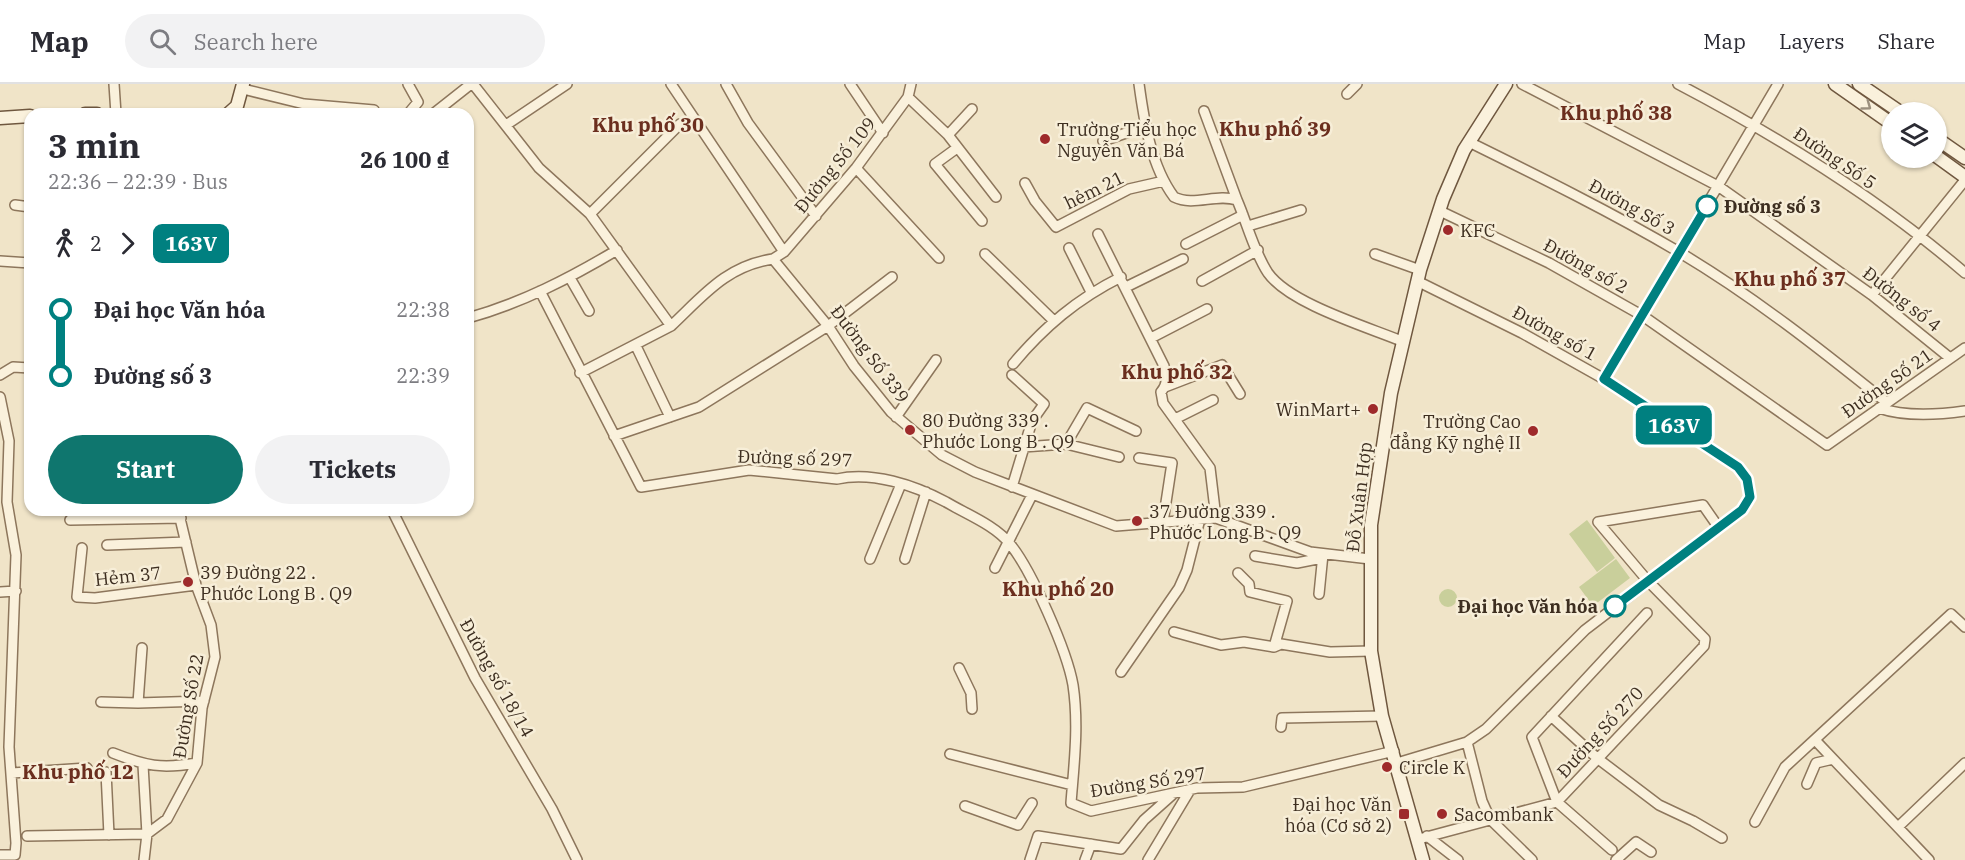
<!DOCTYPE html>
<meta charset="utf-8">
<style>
:root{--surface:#fff;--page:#f2f2f3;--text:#2b2b33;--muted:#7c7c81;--line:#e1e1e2;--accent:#0f766e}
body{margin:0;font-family:"IBM Plex Serif",serif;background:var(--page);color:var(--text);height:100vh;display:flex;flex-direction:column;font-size:22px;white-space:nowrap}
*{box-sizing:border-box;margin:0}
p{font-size:20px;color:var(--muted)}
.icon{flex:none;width:33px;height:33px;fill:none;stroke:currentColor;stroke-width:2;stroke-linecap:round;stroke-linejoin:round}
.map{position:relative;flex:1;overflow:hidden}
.side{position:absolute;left:24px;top:24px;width:450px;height:408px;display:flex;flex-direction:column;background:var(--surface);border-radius:18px;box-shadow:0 2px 4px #0004}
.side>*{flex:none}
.badge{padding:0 12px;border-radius:9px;font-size:21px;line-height:39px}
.tools{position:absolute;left:1881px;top:18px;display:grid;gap:12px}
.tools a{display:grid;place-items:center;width:66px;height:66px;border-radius:50%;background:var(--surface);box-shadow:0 2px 4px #0004;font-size:30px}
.map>.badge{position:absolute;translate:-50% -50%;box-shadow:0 0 0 3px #fff}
.legs{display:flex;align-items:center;gap:9px;height:66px;padding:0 24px;font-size:20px}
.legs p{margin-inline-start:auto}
.summary{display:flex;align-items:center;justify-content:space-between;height:102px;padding:0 24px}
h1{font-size:33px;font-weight:700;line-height:45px}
.button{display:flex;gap:12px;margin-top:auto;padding:12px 24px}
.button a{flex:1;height:69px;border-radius:36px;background:var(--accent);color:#fff;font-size:24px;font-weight:700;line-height:69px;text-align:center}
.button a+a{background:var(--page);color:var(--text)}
ul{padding:0 24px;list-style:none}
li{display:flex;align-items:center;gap:21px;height:66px;font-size:22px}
li i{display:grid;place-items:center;width:9px;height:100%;margin:0 8px;background:currentColor}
li i::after{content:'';width:15px;height:15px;margin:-8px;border:4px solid;border-radius:50%;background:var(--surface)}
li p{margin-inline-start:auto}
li:first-child i{background:linear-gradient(#0000 50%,currentColor 0)}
li:last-child i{background:linear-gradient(currentColor 50%,#0000 0)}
header{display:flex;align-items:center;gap:36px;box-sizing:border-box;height:84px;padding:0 30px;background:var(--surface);border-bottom:2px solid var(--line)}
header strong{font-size:28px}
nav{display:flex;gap:33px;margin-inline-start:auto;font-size:21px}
.search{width:420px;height:54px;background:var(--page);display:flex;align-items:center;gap:15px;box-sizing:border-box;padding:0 21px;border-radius:33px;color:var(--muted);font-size:22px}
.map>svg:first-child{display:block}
</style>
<header>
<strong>Map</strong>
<div class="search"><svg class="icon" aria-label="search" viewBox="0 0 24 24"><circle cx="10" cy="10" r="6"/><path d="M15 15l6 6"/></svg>Search here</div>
<nav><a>Map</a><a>Layers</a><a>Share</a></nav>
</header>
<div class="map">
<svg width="1965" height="776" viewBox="0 0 1965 776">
<rect width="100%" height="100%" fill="#f0e4c8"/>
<path fill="#c9cf9b" d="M1587 436 1615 474 1597 488 1569 450Z
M1616 475 1630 494 1593 522 1579 503Z
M1439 514a9 9 0 1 1 18 0a9 9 0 1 1-18 0Z"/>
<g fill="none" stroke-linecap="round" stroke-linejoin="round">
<defs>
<path id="street" d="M114 0 116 30
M408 0 418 18 408 30
M473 0 539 84 590 130 671 242C703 212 726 182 773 175L828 242 854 282 891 328 942 371 975 388 1116 442 1216 434 1310 468 1370 475
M671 0 784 168
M726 0 748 39 816 132
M850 0 883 49
M1139 0C1144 37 1151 82 1174 113 1194 123 1216 109 1237 116 1247 139 1254 168 1268 189 1290 220 1368 243 1404 258
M1522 0 1718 102 1872 211 1950 274
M1678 0C1779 53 1879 115 1965 189
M243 5 304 20 374 26
M1347 10 1357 0
M908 13 948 51 996 113
M1204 27 1237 116
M433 30 471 0
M506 41 567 0
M948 51 972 25
M1103 57 1146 42
M1469 58C1540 93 1611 128 1679 168 1753 212 1820 265 1886 318
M957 64 935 80 982 137
M856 84 939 174
M1025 99 1035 117 1056 143 1129 105 1164 97
M15 121 30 123
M1440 127 1549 179 1643 232 1827 361 1965 264
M590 130 680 40
M1248 142 1301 126
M1098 150 1164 282C1167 292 1168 300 1161 308L1163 319 1210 384 1216 434
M1186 160 1243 131
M1069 164 1091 208
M985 170 1053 236
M1375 170 1420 186
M773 175 784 168 856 84 908 13 911 0
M0 177 30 179
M570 194 589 227
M1202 197 1258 166
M1126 203 1183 175
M540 207 641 403 749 386 837 395C872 387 914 401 946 418 966 430 995 441 1010 460 1032 487 1067 567 1073 601 1079 641 1074 680 1071 719L1091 727 1197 704 1243 703 1394 667
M1872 211 1965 96
M468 234C522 219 570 194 617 166
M1151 254 1207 225
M636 262 670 333
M1013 280C1044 243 1077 215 1121 193
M580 289 671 242
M0 291 13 283 30 284
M1604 295 1778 0
M1165 303 1222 281 1240 310
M0 313 9 357 7 418 16 471 9 663 16 759 15 771H0
M1879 324C1905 333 1937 331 1965 327
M896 333 936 276
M1175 335 1213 316
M614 352 699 323 828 242 892 193
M1066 360 1087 324 1136 347
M1023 363 1066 360 1119 373
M1139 374 1172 379 1163 438
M1012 403 1032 337 1044 320 1012 291
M392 426 475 594 552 725 577 776
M70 436 181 434
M107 461 186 458
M82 464 77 513 95 514 196 501
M1255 472 1297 479 1322 474
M870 475 901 400
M905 475 926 408
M995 484 1032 411
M1238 489 1249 500 1250 508 1287 517 1274 563
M0 508 16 507
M1319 510 1323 470
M1174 548 1221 561 1244 558 1274 563 1281 560 1330 568 1371 567
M142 564 138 619 204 617
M959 584 971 609 972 625
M1121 588 1179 504 1187 486 1200 435
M101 618 138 619
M1551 632 1597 674 1659 721 1693 737 1722 754
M1281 643 1282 634 1382 632
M1815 656 1929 776
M1467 658 1482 717 1490 735 1532 776
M113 669C146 682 161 685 197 679
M950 670 1072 701
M1397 679 1467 658 1486 645 1585 546 1742 426 1750 413 1747 395 1738 383 1604 295 1522 249 1417 197
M106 688 109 751
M12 689 87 684
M1807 700 1816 679 1833 675
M965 722 1018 741 1032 719
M1755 738 1785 683 1951 530 1965 543
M1898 743 1965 679
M27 752 147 750 143 681
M1427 752 1458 776
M1419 755 1557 718 1704 562 1705 555 1647 496 1598 438 1703 421 1719 444
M1612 766 1557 718 1532 653 1647 529
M144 776 147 750 167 735 197 679 202 624 215 573 211 541 196 501 178 426
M1030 776 1038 752 1121 765 1144 736 1172 711
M1085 776 1091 760
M1148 776 1190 706
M1616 776 1636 758 1651 768"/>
<path id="secondary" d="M1835 0 1892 40
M1859 0 1900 28
M85 30H97
M228 30 237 22 243 0
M0 34 30 32
M1936 54 1965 74
M1936 72 1965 93
M1423 776 1382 632 1371 567V441L1391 309 1420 186 1443 115 1464 66 1506 0"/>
</defs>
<use href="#street" stroke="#8d765c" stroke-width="12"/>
<use href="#secondary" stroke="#6f573f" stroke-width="15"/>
<use href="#street" stroke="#faf1dc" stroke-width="9"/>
<use href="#secondary" stroke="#faf1dc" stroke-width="12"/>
</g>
<defs><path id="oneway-chevron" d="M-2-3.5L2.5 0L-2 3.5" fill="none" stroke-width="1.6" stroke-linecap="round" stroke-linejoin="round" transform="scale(1.5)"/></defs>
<use stroke="#9c907e" href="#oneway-chevron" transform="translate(1867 22) rotate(36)"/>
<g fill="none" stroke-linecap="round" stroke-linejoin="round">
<defs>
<path id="line-1" d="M1615 522 1742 426 1750 413 1747 395 1738 383 1604 295 1707 122"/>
</defs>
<use href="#line-1" stroke="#fff" stroke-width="14"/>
<use href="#line-1" stroke="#008080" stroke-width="9"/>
</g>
<g fill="#9e2a2b" stroke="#f7eed8" stroke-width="2">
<circle cx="1045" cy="55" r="6"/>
<circle cx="1448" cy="146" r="6"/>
<circle cx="1373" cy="325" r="6"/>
<circle cx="910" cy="346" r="6"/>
<circle cx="1533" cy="347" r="6"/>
<circle cx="1137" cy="437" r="6"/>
<circle cx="188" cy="498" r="6"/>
<circle cx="1387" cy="683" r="6"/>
<rect x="1398" y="724" width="12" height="12" rx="3"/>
<circle cx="1442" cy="730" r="6"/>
</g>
<g fill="#fff" stroke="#008080" stroke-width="3">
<circle cx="1707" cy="122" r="10"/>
<circle cx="1615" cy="522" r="10"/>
</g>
<g text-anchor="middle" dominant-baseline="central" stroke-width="5" stroke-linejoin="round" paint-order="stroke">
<g font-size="18" fill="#3d2e20" stroke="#f7eed8" text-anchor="start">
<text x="1057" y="45">Trường Tiểu học<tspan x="1057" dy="21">Nguyễn Văn Bá</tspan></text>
<text x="1460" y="146">KFC</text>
<text x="1361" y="325" text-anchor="end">WinMart+</text>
<text x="922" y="336">80 Đường 339 .<tspan x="922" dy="21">Phước Long B . Q9</tspan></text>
<text x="1521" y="337" text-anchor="end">Trường Cao<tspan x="1521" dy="21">đẳng Kỹ nghệ II</tspan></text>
<text x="1149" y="427">37 Đường 339 .<tspan x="1149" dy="21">Phước Long B . Q9</tspan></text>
<text x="200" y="488">39 Đường 22 .<tspan x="200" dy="21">Phước Long B . Q9</tspan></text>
<text x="1399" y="683">Circle K</text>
<text x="1392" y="720" text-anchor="end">Đại học Văn<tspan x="1392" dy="21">hóa (Cơ sở 2)</tspan></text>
<text x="1454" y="730">Sacombank</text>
</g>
<g font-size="18" fill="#3d2e20" stroke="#f7eed8">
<text transform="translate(1835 74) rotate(34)">Đường Số 5</text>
<text transform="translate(835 81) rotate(-51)">Đường Số 109</text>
<text transform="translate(1094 106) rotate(-26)">hẻm 21</text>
<text transform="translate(1632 123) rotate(29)">Đường Số 3</text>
<text transform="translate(1586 182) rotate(29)">Đường số 2</text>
<text transform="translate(1902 215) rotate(38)">Đường số 4</text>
<text transform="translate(1555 249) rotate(29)">Đường số 1</text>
<text transform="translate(870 270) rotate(53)">Đường Số 339</text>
<text transform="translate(1887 299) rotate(-35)">Đường Số 21</text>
<text transform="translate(795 374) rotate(2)">Đường số 297</text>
<text transform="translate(1359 413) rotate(-83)">Đỗ Xuân Hợp</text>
<text transform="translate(128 492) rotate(-6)">Hẻm 37</text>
<text transform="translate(497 594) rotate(61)">Đường số 18/14</text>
<text transform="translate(188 622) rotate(-80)">Đường Số 22</text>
<text transform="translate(1600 648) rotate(-47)">Đường Số 270</text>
<text transform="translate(1148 698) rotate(-9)">Đường Số 297</text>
</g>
<g font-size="18" font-weight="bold" fill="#3d2e20" stroke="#f7eed8" text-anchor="start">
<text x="1724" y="122">Đường số 3</text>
<text x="1598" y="522" text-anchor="end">Đại học Văn hóa</text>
</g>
<g font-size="20" font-weight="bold" fill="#6b2e1e" stroke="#f7eed8">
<text x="1616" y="28">Khu phố 38</text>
<text x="648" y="40">Khu phố 30</text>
<text x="1275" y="44">Khu phố 39</text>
<text x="1790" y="194">Khu phố 37</text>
<text x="1177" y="287">Khu phố 32</text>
<text x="1058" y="504">Khu phố 20</text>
<text x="78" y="687">Khu phố 12</text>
</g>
</g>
</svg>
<div class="tools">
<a><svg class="icon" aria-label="layers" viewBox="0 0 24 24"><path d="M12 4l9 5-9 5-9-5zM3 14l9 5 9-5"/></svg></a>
</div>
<b class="badge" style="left:1674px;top:341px;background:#008080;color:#fff">163V</b>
<section class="side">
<div class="summary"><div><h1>3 min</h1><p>22:36 – 22:39 · Bus</p></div><b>26 100 ₫</b></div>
<div class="legs"><svg class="icon" aria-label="walk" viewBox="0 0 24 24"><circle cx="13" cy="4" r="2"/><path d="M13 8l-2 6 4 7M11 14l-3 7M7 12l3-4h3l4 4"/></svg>2<svg class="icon" aria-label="forward" viewBox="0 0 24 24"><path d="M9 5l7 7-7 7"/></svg><b class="badge" style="background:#008080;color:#fff">163V</b></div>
<ul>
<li><i style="color:#008080"></i><b>Đại học Văn hóa</b><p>22:38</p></li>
<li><i style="color:#008080"></i><b>Đường số 3</b><p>22:39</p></li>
</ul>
<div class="button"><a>Start</a><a>Tickets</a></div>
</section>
</div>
